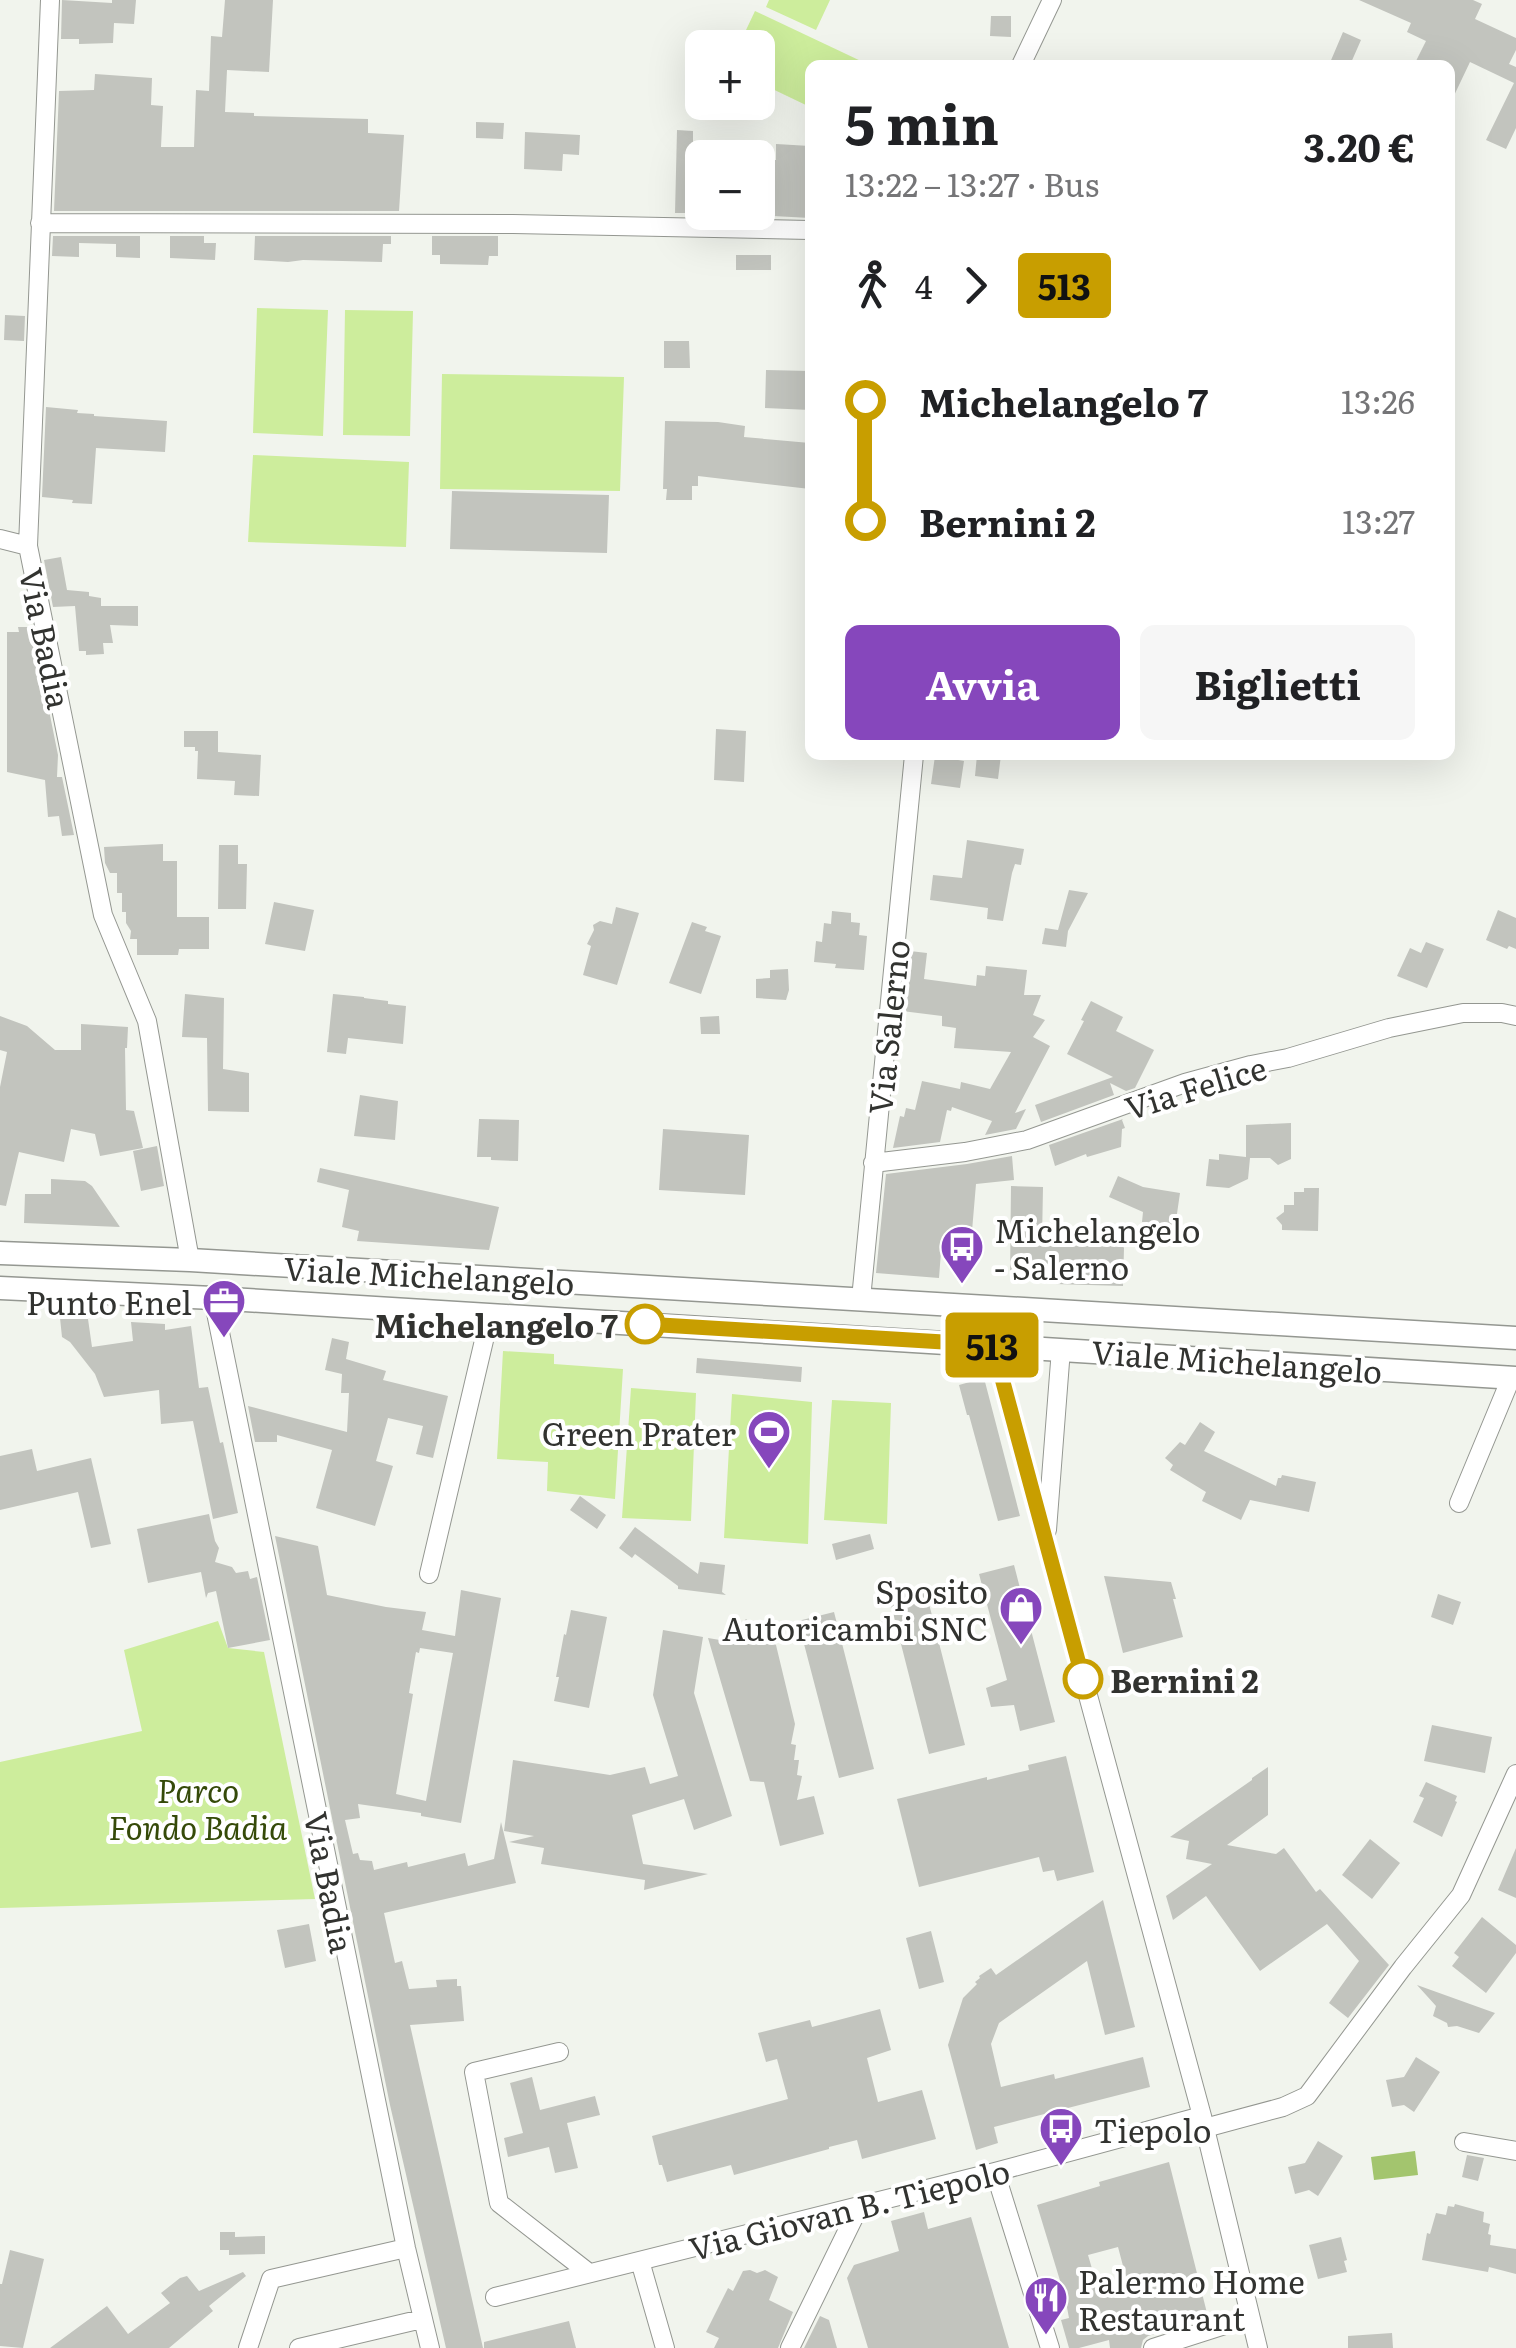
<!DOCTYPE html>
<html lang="it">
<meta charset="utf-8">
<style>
:root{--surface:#fff;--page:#f6f6f6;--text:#202124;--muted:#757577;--accent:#8647bc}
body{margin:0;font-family:Literata,serif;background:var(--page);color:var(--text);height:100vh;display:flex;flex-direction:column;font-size:38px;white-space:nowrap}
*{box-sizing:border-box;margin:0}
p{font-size:32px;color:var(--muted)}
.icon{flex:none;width:55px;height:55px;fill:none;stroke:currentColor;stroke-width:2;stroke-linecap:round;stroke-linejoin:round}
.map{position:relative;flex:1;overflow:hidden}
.sheet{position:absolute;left:805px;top:60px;width:650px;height:700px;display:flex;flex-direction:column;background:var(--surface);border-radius:15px;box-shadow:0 10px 40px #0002}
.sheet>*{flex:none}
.badge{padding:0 20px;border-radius:8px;font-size:35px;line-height:65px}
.tools{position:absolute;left:685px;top:30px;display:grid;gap:20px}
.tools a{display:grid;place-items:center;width:90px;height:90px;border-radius:15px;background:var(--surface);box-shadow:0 10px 40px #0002;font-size:50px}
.map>.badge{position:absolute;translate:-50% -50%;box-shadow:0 0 0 5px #fff}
.legs{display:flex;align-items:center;gap:15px;height:110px;padding:0 40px;font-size:32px}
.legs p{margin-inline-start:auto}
.overview{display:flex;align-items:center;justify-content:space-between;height:170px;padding:0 40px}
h1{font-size:55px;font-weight:700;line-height:75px}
.action{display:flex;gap:20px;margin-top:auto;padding:20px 40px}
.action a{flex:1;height:115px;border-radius:15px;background:var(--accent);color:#fff;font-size:40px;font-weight:700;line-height:115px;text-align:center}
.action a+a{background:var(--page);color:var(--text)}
ul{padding:0 40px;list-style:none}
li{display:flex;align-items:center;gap:35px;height:120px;font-size:38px}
li i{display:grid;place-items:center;width:15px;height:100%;margin:0 12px;background:currentColor}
li i::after{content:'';width:25px;height:25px;margin:-12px;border:8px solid;border-radius:50%;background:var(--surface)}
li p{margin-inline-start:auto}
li:first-child i{background:linear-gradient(#0000 50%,currentColor 0)}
li:last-child i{background:linear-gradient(currentColor 50%,#0000 0)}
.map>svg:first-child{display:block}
</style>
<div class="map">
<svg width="1516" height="2348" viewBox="0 0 1516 2348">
<rect width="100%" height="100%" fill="#f1f4ed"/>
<path fill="#cded9c" d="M769 0H830L816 30 766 7Z
M755 11 863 62 862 65H810V107L758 82V48L738 47Z
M257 308 328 310 323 436 253 433Z
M345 310 413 311 410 436 343 435Z
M442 374 624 377 620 491 440 489Z
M253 455 409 462 406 547 248 542Z
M503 1351 554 1354V1364L623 1369 615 1499 547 1491 548 1462 497 1459Z
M631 1388 696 1393 691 1521 622 1518Z
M732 1394 812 1402 808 1544 724 1538Z
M832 1400 891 1403 887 1524 824 1520Z
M218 1621 228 1648 264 1652 315 1899 0 1908V1762L142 1731 124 1650Z"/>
<path fill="#a3c56e" d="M1415 2151 1418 2175 1374 2180 1371 2157Z"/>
<path fill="#c2c4be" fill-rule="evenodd" d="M62 0 112 3V0H136L134 24 114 23 113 43 79 44V39H61Z
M225 0H273L269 72 227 70 225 112 254 113V116L368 119V133L404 135 399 211H54L59 91 94 90 95 74 152 78 151 105 163 106 161 147H194L196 90 209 91 211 36 222 37Z
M1359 0H1473L1482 4 1475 19 1516 38V50L1509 64 1516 67V128L1506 149 1486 140 1514 83 1470 62 1450 104V65H1414L1426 41 1407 32 1411 23Z
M991 16H1011V37L990 36Z
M1343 32 1361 40 1350 65H1329Z
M476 122 504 123 503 139 476 138Z
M677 130 693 131V147H702V209H700L699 213H675Z
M525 132 580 135 579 155 563 154 562 171 524 169Z
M776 144 810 146V218L773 216 774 201 758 200V159L776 160Z
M53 236H140V258L116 257V244L79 243V257L52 256Z
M170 236H204V243H216L215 260 170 258Z
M255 236H391V244H383L382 262 303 260 288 262 254 260Z
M432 236H498V256H489L488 265 440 264V255H432Z
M736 255H771V270H736Z
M5 315 25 316 24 341 4 340Z
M664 341H689L690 368H664Z
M766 370 810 371V410L765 408Z
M46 407 78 410 77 413 94 414V416L167 421 165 452 96 448 92 504 72 503 73 500 42 497Z
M665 421 718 422 745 426 744 437 810 443V489L698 476V486H692V500H666L667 489H663Z
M452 491 609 495 607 553 450 549Z
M61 557 67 590 89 592V596L101 598V606H138V626L110 625 113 643H103L104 654 86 655V651H79L75 606 53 607 44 560Z
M18 627H30L33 631 58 755 57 777H62L74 835 62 836 59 816 48 817 45 780 7 772V632H19Z
M716 729 746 731 744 782 714 780Z
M184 731H218V752L261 755 259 796 234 795 235 781 197 779 198 751H195V747H184Z
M977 755H1001L998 779 975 776Z
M935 756 964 761 960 788 931 784Z
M967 840 1024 849 1021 865 1015 864 1012 873 1003 921 987 919 988 908 930 900 933 875 962 878Z
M163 844V861H177V917H209V949H179L178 955H137V939H130L131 931 126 923V912H122V893H117V873H110L105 863 104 847Z
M219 845H238V864H247L246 909H218Z
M1069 890 1088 893 1068 931 1066 947 1042 944 1045 928 1058 930Z
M274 902 314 910 305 951 265 944Z
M616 907 639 913 617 985 583 975 591 946 587 944 594 930 593 925 600 921 612 924Z
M1498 910 1516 918V949L1509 946 1507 949 1486 940Z
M832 911 851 913V922L860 923 859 935 867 936 864 970 835 968 836 964 814 962 816 941 822 942 824 923 831 924Z
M692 922 707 927 705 931 721 936 701 994 669 983Z
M1426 942 1444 949 1427 988 1397 976 1410 948 1421 953Z
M910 951 927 953 924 979 976 986 977 975 985 976 986 966 1027 970 1024 995H1041L1033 1015 1045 1020 1033 1037 1050 1046 1015 1113 1026 1109 1016 1129 985 1135 992 1121 952 1107 951 1111 947 1110 940 1142 893 1148 900 1116 904 1117 906 1108 915 1110 922 1081 960 1089 961 1082 990 1089 1011 1052 954 1048 956 1028 942 1026V1016L902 1011Z
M788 969 789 990 786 1000 756 998V979L770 978V970Z
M185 994 224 998 223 1069 249 1073V1112L208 1111 207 1038 182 1037Z
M333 994 364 997V998L388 1001V1004L406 1006 403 1044 348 1038 346 1054 327 1052Z
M1091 1001 1123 1017 1116 1031 1154 1050 1135 1088 1126 1091 1110 1083 1114 1095 1041 1122 1035 1105 1113 1077 1067 1054 1084 1021 1081 1020Z
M0 1016 27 1026 55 1050H81V1024L128 1027 127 1048H125L126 1110 134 1111 143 1148 100 1156 95 1134 71 1129 64 1162 19 1152 6 1206 0 1205V1087L7 1052 0 1050Z
M719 1016 720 1034H701L700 1017Z
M360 1095 398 1101 395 1140 354 1136Z
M479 1119 519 1120 518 1161 491 1160V1157H477Z
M1123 1119 1122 1120 1125 1128 1122 1129 1121 1147 1087 1157 1086 1154 1055 1166 1049 1145Z
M1291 1123V1159L1278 1165 1270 1158H1250L1248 1179 1229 1188 1206 1186 1209 1159 1219 1160V1154L1246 1157V1125Z
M663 1129 749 1135 745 1195 659 1190Z
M157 1146 164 1186 141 1191 133 1151Z
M1012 1156 1014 1180 976 1184 972 1231H964L963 1254 941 1252 939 1278 876 1273 886 1174 967 1164Z
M320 1168 499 1207 489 1250 357 1241 359 1231 342 1227 349 1190 317 1182Z
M1118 1176 1143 1187 1180 1193 1173 1241 1155 1238 1157 1224 1142 1222 1143 1212 1109 1197Z
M51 1179 85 1181 92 1186 120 1227 24 1223 25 1194H51Z
M1011 1186 1043 1187 1042 1240 1072 1241V1229L1100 1230 1107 1233V1243H1121L1124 1248 1123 1286 1055 1284 1056 1264 1024 1263V1278H1010Z
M1304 1188H1319L1318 1231 1282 1230V1225L1276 1218 1284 1212V1205H1294V1192H1304Z
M60 1318 88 1319 92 1347 133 1341 131 1322 165 1324V1330L191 1326 199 1388 208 1387 220 1443 223 1442 238 1513 213 1519 193 1421 161 1424 159 1390 104 1397 95 1374 70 1342 62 1337Z
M332 1338 349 1342 346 1359 386 1371 383 1380 448 1396 433 1458 416 1454 423 1426 388 1418 376 1461 393 1466 375 1526 316 1508 332 1450 277 1435V1442H255L248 1406 347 1432 349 1393H341L342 1374 325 1370Z
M697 1358 802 1367 801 1382 696 1373Z
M984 1378 1020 1516 998 1521 969 1415H967L959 1385Z
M1200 1422 1215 1432 1204 1451 1276 1486 1278 1478H1281L1282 1475 1316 1482 1309 1512 1250 1500 1241 1520 1202 1501 1206 1492 1170 1470 1173 1465 1165 1458 1180 1442 1185 1445Z
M32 1449 37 1471 91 1458 111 1544 91 1548 78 1492 0 1510V1456Z
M580 1496 606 1515 597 1529 570 1510Z
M209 1514 215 1541 219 1548 215 1562 232 1567 236 1573 248 1571 250 1579 257 1577 270 1640 228 1648 216 1591 208 1593 206 1598 201 1572 148 1583 137 1529Z
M635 1527 698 1574 700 1562 725 1565 722 1592 726 1595 678 1589V1586L635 1554 632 1558 619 1548Z
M870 1534 874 1549 836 1560 832 1544Z
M275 1536 318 1546 327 1595 386 1607 426 1612 422 1630 455 1636 461 1590 501 1598 461 1823 421 1816V1813L358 1804 360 1818 345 1820 353 1854 358 1853 360 1860 372 1861 374 1870 407 1862 408 1867 465 1853 468 1866 494 1859 501 1822 516 1883 384 1913 395 1963 402 1961 409 1989 437 1987 436 1980 457 1979V1986H461L464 2021 410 2025 483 2348H446L390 2105ZM420 1648 453 1653 426 1801 396 1794 413 1694 409 1693 416 1652 419 1653Z
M1014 1565 1055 1722 1020 1731 1014 1705 991 1707 986 1688 1007 1680 979 1574Z
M1104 1576 1171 1582 1176 1599H1173L1183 1637 1123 1653Z
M925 1588 965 1745 929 1754 889 1597Z
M1438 1594 1461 1602 1453 1625 1431 1617Z
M571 1610 607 1617 589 1708 554 1701 559 1677H556L564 1634 566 1635Z
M834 1612 874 1769 839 1778 798 1621Z
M746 1619 776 1645 795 1724 791 1744 796 1745 794 1760H799L797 1775 802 1776 797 1800 814 1796 824 1834 780 1846 764 1782 750 1781 708 1638 726 1641Z
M663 1630 703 1637 694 1693 732 1816 694 1830 684 1799 632 1815 643 1864 708 1874 644 1890 645 1880 541 1864 544 1848 509 1842 534 1836 504 1831 513 1760 610 1775 645 1767 650 1784 678 1776 653 1695Z
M1432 1725 1492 1737 1485 1773 1424 1761Z
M1066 1756 1094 1872 1057 1881 1054 1870 1043 1872 1039 1857 919 1887 897 1799 987 1777V1780L1029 1770 1028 1765Z
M1268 1767V1815L1227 1845 1276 1854 1284 1848 1316 1892 1320 1889 1389 1965 1348 2018 1329 2003 1359 1961 1327 1924 1260 1971 1206 1896 1173 1920 1166 1896 1212 1864 1186 1859 1189 1841 1170 1837 1252 1780V1778Z
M1426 1782 1457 1796 1455 1801 1457 1802 1442 1837 1413 1822 1424 1798 1419 1796Z
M1370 1839 1400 1863 1372 1899 1342 1875Z
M1516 1848V1898L1498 1890Z
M1103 1900 1135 2027 1105 2035 1087 1961 999 2023 991 2044 1001 2087 1054 2074 1055 2079 1143 2057 1150 2087 994 2127 998 2143 976 2150 948 2045 963 1998 977 1984 975 1982 980 1978 979 1976 991 1968 996 1975Z
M1482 1917 1516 1945V1953L1486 1993 1452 1966 1459 1957 1454 1953Z
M309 1924 316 1961 285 1968 277 1930Z
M931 1931 944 1982 919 1989 906 1938Z
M1417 1985 1495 2013 1479 2033 1457 2026 1448 2027 1447 2023 1433 2016 1436 2006Z
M880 2009 891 2050 867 2058 878 2102 922 2090 936 2139 862 2159 857 2140 829 2147V2149L734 2175 731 2165 667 2182 662 2165H659L652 2136 788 2099 777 2059 766 2062 758 2033 810 2020 812 2027Z
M1416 2057 1440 2072 1414 2112 1404 2105 1392 2107 1386 2080 1404 2077Z
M532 2077 540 2110 595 2096 600 2115 567 2123 578 2168 555 2173 549 2147 508 2157 504 2138 523 2133 510 2083Z
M1318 2141 1343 2156 1318 2196 1309 2190 1295 2194 1288 2167 1305 2163Z
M1467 2155 1484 2158 1478 2181 1462 2177Z
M1169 2162 1208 2317 1148 2336 1143 2340 1141 2348H1110L1109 2340 1079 2348H1069L1061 2320 1069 2318 1065 2297 1037 2205 1100 2186 1099 2182ZM1118 2247 1127 2281 1098 2289 1088 2255Z
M1455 2204 1484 2212 1483 2222 1490 2224 1488 2234 1491 2235 1490 2245 1516 2249V2274L1489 2267 1488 2272 1422 2260 1427 2233 1430 2234 1436 2213 1446 2215 1448 2206 1454 2207Z
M924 2212 928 2229 971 2217 1009 2348H868L847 2278 854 2265 899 2251 891 2221Z
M220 2232H235V2237L265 2236V2254L229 2255V2250H220Z
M1341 2237 1347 2260 1344 2261 1347 2272 1318 2279 1309 2245Z
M10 2250 44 2259 23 2348 0 2346V2284H2Z
M750 2270 757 2273 765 2270 778 2277 769 2300 793 2312 778 2348H714L719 2338 706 2332 728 2288 733 2291 743 2271Z
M243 2272 246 2276 209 2306 213 2311 169 2348H50L107 2306 128 2334 170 2303 161 2293 180 2278 187 2276 199 2291Z
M820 2316 829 2320 837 2348H804Z
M569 2321 576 2348H484V2342Z
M1392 2333 1393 2348H1348V2336Z"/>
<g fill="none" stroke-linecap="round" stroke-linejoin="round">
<defs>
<path id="minor" d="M50 0 28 546 103 915 147 1021 190 1260
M1021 65 1052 0
M40 223 513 224 810 230
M0 539 28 546
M873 1163 965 1152 1027 1140 1185 1083 1251 1065 1288 1058 1389 1028 1463 1013H1502L1516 1016
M213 1298 406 2248 430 2348
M861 1299 914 755
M993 1345 1202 2116 1258 2348
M1459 1503 1511 1378
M1047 1530 1061 1349
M429 1574 490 1315
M559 2052 474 2072 499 2203 589 2273
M1205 2128 1283 2107 1307 2096 1403 1967 1461 1895 1516 1774
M1464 2142 1516 2151
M995 2172 1050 2348
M640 2261 665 2348
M495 2297 995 2172 1202 2116
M248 2348 271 2279 406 2248
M299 2348 422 2319
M790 2348 860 2205
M1153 2348 1250 2317"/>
<path id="tertiary" d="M0 1253 190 1260 1516 1338
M0 1288 213 1298 1516 1378"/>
</defs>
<use href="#minor" stroke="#949791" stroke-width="20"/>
<use href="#tertiary" stroke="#949791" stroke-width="25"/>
<use href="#minor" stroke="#fff" stroke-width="18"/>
<use href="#tertiary" stroke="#fff" stroke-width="22"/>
</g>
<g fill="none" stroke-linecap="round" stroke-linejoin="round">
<defs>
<path id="line-1" d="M645 1324 993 1345 1083 1679"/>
</defs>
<use href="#line-1" stroke="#fff" stroke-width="22"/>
<use href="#line-1" stroke="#c89e00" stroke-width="15"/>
</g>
<defs>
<symbol id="bus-pin" viewBox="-11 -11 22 30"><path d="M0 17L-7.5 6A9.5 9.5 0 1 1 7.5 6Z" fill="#8647bc" stroke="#fff"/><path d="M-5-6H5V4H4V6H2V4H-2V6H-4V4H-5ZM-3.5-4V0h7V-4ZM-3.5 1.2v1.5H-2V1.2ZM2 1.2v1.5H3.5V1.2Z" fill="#fff"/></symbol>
<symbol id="office-pin" viewBox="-11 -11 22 30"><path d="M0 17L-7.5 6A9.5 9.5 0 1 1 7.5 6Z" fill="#8647bc" stroke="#fff"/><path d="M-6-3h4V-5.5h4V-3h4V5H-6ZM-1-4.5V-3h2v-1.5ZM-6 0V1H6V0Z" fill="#fff"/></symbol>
<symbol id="stadium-pin" viewBox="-11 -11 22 30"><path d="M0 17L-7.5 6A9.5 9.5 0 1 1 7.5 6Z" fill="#8647bc" stroke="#fff"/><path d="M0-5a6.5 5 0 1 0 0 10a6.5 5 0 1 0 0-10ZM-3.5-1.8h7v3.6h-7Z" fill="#fff"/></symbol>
<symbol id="shop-pin" viewBox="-11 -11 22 30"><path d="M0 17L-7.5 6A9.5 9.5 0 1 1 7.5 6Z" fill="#8647bc" stroke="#fff"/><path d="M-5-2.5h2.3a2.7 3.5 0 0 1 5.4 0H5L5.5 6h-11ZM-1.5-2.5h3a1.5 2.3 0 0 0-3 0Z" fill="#fff"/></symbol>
<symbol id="restaurant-pin" viewBox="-11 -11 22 30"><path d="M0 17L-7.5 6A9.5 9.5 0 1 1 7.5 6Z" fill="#8647bc" stroke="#fff"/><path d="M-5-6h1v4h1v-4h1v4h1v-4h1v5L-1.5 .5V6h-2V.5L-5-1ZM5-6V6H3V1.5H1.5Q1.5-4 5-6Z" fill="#fff"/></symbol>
</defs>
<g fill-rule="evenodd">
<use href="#bus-pin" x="937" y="1222" width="50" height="68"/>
<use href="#office-pin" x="199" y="1276" width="50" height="68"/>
<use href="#stadium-pin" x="744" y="1407" width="50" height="68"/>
<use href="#shop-pin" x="996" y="1583" width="50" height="68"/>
<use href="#bus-pin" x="1036" y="2104" width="50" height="68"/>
<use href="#restaurant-pin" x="1021" y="2273" width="50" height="68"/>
</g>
<g fill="#fff" stroke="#c89e00" stroke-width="5">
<circle cx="645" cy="1324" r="18"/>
<circle cx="1083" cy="1679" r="18"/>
</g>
<g text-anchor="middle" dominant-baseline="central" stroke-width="8" stroke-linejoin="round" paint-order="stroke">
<g font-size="32" fill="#323330" stroke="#fff">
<text transform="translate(47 638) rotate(78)">Via Badia</text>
<text transform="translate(887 1027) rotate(-84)">Via Salerno</text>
<text transform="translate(1195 1086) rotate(-17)">Via Felice</text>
<text transform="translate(429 1274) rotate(3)">Viale Michelangelo</text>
<text transform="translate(1237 1360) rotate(4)">Viale Michelangelo</text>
<text transform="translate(331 1882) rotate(79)">Via Badia</text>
<text transform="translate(849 2208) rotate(-14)">Via Giovan B. Tiepolo</text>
</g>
<g font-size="32" fill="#323330" stroke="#fff" text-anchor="start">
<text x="994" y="1229">Michelangelo<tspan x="994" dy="37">- Salerno</tspan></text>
<text x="192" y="1301" text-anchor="end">Punto Enel</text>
<text x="736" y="1432" text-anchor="end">Green Prater</text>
<text x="988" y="1590" text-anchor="end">Sposito<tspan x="988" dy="37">Autoricambi SNC</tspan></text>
<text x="1094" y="2129">Tiepolo</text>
<text x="1078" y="2280">Palermo Home<tspan x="1078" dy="37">Restaurant</tspan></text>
</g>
<g font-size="32" font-weight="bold" fill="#323330" stroke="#fff" text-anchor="end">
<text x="618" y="1324">Michelangelo 7</text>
<text x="1110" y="1679" text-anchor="start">Bernini 2</text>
</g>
<g font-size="32" font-style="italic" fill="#354a09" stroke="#fff">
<text x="198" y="1789">Parco<tspan x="198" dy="37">Fondo Badia</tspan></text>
</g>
</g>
</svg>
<div class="tools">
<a>+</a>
<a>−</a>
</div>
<b class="badge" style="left:992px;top:1345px;background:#c89e00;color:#111">513</b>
<section class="sheet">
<div class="overview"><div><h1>5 min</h1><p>13:22 – 13:27 · Bus</p></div><b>3.20 €</b></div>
<div class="legs"><svg class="icon" aria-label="walk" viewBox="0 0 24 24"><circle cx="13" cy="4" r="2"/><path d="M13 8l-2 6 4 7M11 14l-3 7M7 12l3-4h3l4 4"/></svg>4<svg class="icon" aria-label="forward" viewBox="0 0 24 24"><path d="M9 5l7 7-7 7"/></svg><b class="badge" style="background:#c89e00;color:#111">513</b></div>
<ul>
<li><i style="color:#c89e00"></i><b>Michelangelo 7</b><p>13:26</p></li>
<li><i style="color:#c89e00"></i><b>Bernini 2</b><p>13:27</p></li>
</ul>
<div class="action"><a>Avvia</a><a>Biglietti</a></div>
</section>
</div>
